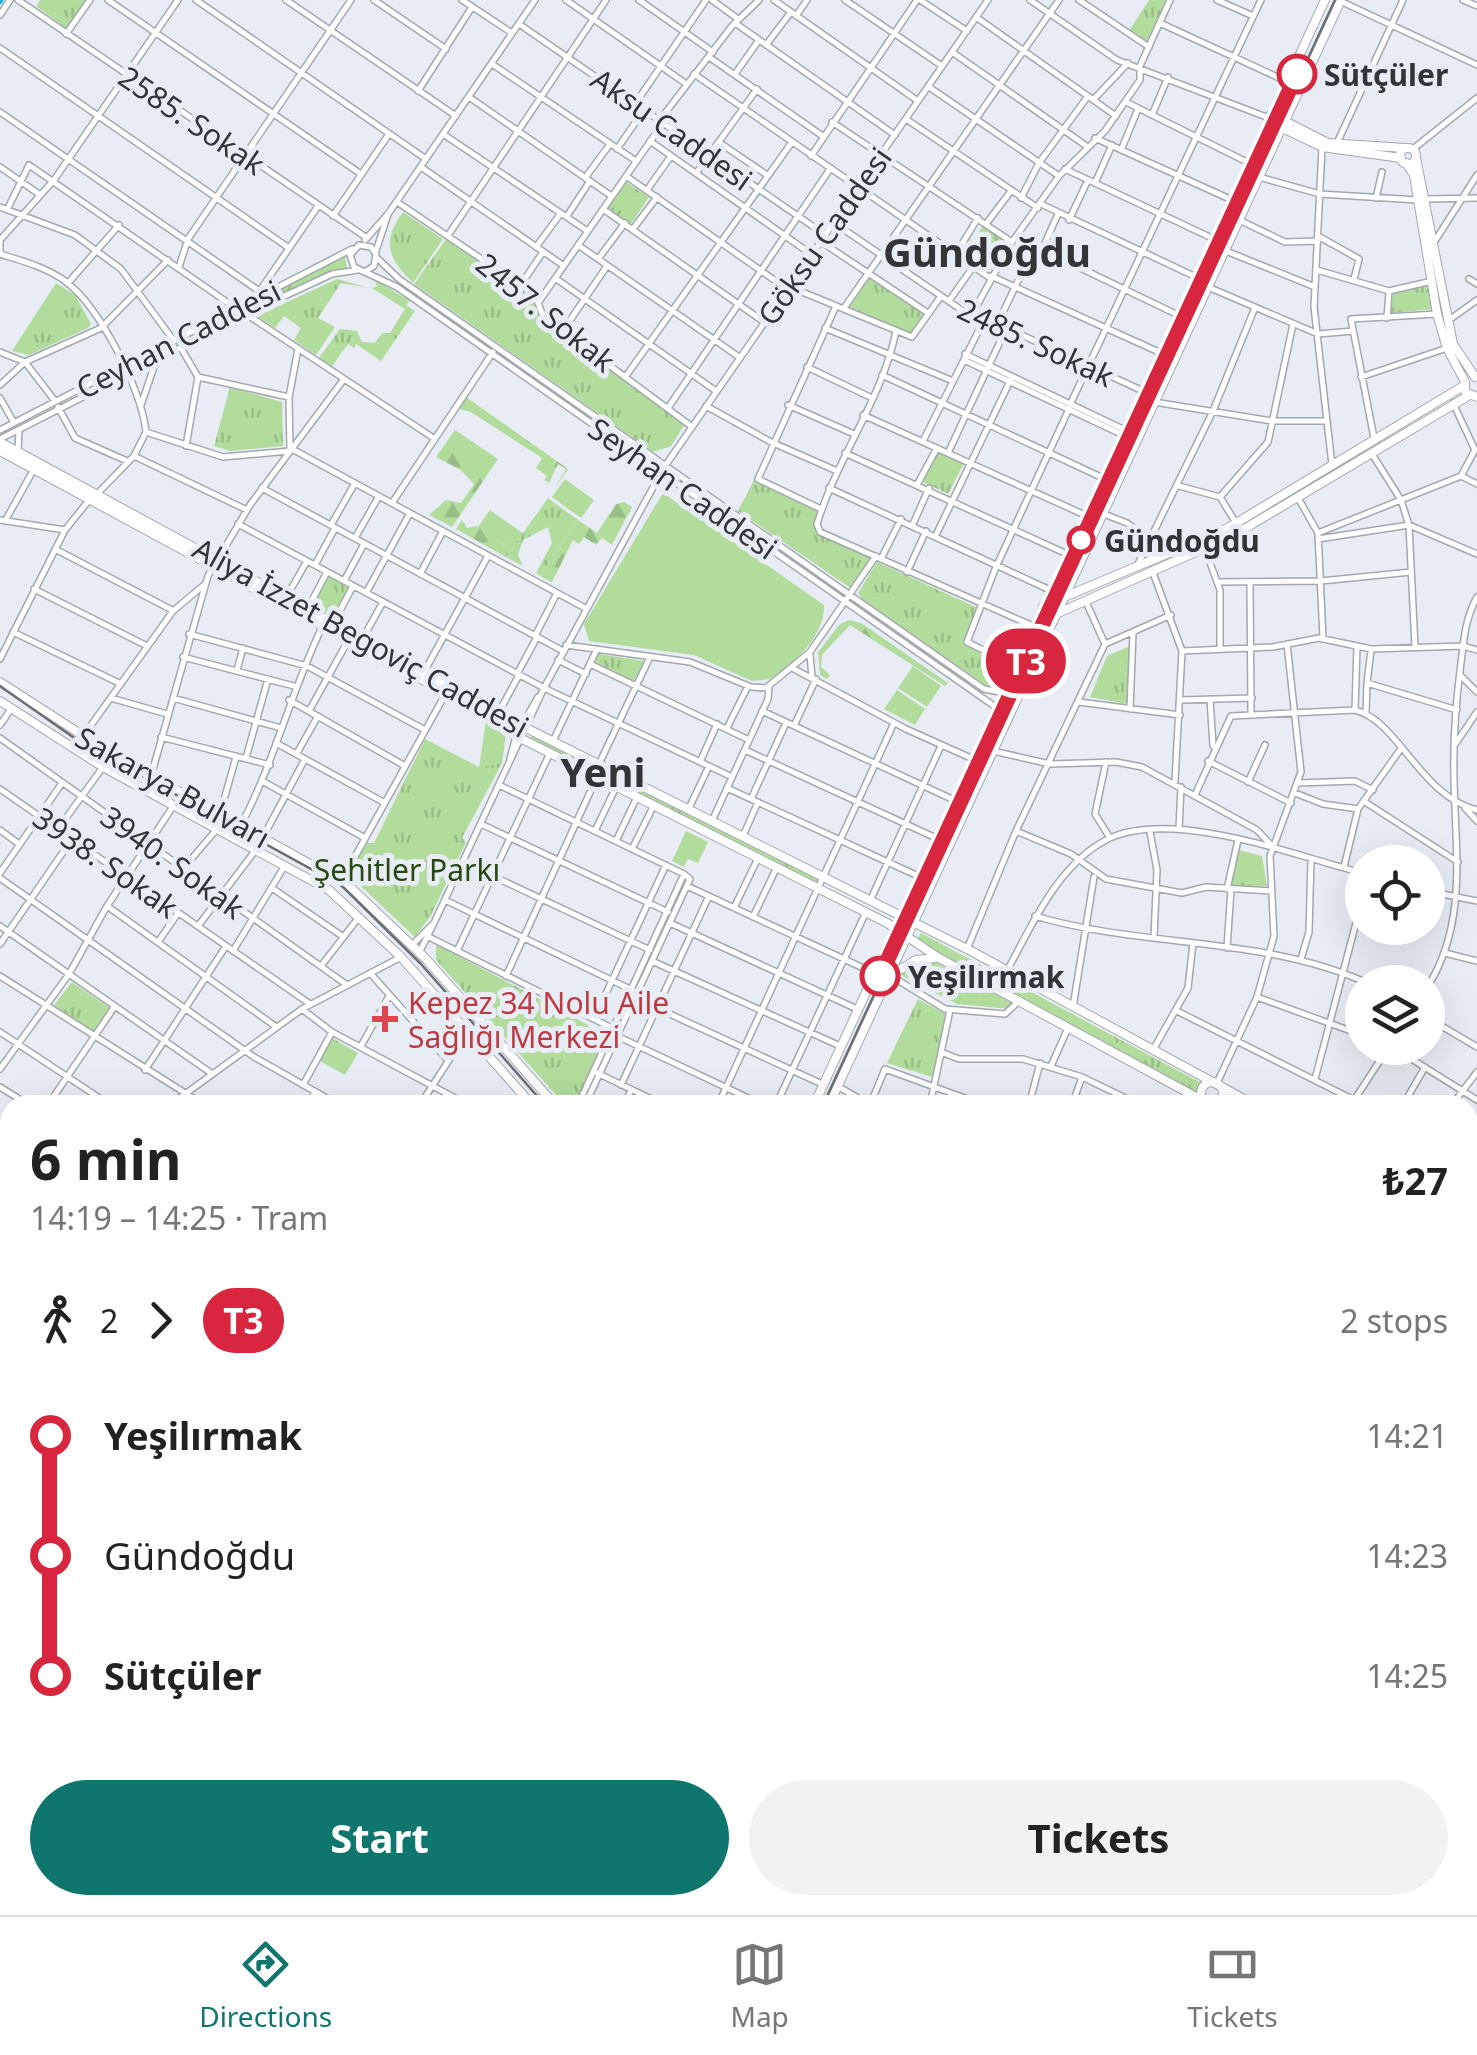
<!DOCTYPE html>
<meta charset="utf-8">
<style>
:root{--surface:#fff;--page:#f2f2f2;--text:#222;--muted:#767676;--line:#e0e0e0;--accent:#0f766e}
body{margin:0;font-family:"Noto Sans",sans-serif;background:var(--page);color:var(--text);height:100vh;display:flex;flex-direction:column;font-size:38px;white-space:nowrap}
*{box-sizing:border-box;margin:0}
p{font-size:32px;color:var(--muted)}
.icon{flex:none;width:55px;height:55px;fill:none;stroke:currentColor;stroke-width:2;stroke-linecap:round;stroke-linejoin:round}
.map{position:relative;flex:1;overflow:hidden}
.sheet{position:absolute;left:0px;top:1095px;width:1478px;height:820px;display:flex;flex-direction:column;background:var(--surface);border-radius:30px 30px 0 0;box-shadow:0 10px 40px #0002}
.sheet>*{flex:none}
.badge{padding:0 20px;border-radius:32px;font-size:35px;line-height:65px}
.controls{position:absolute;left:1345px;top:845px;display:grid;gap:20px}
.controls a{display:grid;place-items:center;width:100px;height:100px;border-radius:50%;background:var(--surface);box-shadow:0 10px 40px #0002;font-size:50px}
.map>.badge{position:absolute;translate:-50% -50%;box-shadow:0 0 0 5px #fff}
.legs{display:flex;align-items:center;gap:15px;height:110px;padding:0 30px;font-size:32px}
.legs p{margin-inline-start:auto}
.headline{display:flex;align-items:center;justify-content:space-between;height:170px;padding:0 30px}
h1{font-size:55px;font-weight:700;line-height:75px}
.cta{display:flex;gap:20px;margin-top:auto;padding:20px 30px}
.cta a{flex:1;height:115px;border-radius:60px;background:var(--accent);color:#fff;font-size:40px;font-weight:700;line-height:115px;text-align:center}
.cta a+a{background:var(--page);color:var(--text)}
ul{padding:0 30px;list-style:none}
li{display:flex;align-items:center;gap:35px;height:120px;font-size:38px}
li i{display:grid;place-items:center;width:15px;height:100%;margin:0 12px;background:currentColor}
li i::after{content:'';width:25px;height:25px;margin:-12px;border:8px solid;border-radius:50%;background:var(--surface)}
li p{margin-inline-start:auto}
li:first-child i{background:linear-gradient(#0000 50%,currentColor 0)}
li:last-child i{background:linear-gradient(currentColor 50%,#0000 0)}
.tab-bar{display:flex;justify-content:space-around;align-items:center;height:140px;border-top:2px solid var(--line);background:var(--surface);font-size:28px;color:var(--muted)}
.tab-bar a{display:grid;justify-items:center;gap:5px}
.tab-bar .active{color:var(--accent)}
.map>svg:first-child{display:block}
</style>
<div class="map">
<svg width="1477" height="1915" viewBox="0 0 1477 1915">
<defs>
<pattern id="grass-tufts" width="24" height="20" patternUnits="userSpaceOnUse" patternTransform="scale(2.5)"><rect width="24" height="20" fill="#b1dc9b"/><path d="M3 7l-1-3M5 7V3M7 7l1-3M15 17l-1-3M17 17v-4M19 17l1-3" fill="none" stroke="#99bd86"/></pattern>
<pattern id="forest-firs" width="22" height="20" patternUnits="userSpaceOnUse" patternTransform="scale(2.5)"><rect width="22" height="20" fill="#b1dc9b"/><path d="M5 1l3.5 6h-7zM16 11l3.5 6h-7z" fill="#99bd86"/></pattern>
</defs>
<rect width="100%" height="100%" fill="#e8edf5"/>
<path fill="url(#grass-tufts)" d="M40 0H86L67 29 36 6Z
M1149 0H1166L1147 41 1129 31Z
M626 182 649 197 631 224 608 208Z
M403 212 443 239 413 283C388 258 381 242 403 212Z
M983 225 1009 243 992 270 985 271 958 253 968 238 974 241Z
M447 238 533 297 540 318 685 424 671 446 653 452 414 284Z
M345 256 347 268 137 366 135 363Z
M869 276 925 314 910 333 850 307Z
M337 279 369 288 341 283 318 318 335 327 316 355 294 340 301 328 284 316 275 328 257 316Z
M374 279 410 301 406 305 415 311 381 361 356 344 354 348 348 344 332 366 319 358 340 329 357 331 362 342 375 343 382 333H390L405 309 372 288 377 286Z
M56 283 75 295 91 324 88 328 29 355 12 351Z
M1428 286 1433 309 1391 313 1393 292Z
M230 387 282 402 283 446 230 451 214 446Z
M938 451 964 463 948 494 923 482Z
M754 480 819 510 815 530 870 557 852 589 738 511Z
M548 498 578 520 540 576 536 573 552 543 548 527 523 540 518 555 523 566 506 557Z
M877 562 978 608 964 640 1012 666 1004 684 988 687 862 599 858 593Z
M328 574 351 586 334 618 311 605Z
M1130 646 1128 704 1090 697 1107 656Z
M598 654 645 661 633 682 595 664Z
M486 721 491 723 485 766 502 763 462 838 466 842 430 917 415 937 349 875 367 843H374L425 739 479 767Z
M532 734 819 878 816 883 530 739Z
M1239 850 1262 856 1267 886H1230Z
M921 933 1207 1086 1202 1096 916 941Z
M436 944 603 1033V1042L574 1105H565L436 960Z
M931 960 1014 1004 1010 1009 957 1004 899 974Z
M72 982 110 1008 94 1033 54 1005Z
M918 999 947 1015 932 1077 887 1063Z
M332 1038 358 1053 345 1075 320 1061Z"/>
<path fill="url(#forest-firs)" d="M466 397 568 469 555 488 566 469 558 464 549 483 544 480 547 476 536 468 542 458 471 412 459 409Z
M455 430 498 459 452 527 429 515 446 500 461 503 474 484 461 470 436 457Z
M624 502 632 507 612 545 602 538 596 545 584 537 579 544 573 540 552 582 540 576 578 520 597 533 616 504Z
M462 520 467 528 477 526 506 546 518 530 523 533 506 557 456 529Z
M850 620 861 623 948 683 945 686 850 625 822 655 821 667 830 675 827 679 820 675 818 652 840 624Z
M491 723 506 734 502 763 484 767Z"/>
<path fill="#b1dc9b" d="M565 479 594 500 581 518 552 497Z
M663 493 824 605C825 637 794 663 770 679L752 681 694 655 589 641 584 624Z
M490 510 518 530 506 546 478 527Z
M913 666 941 686 927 707 898 688Z
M897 690 925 709 915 725 884 709Z
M686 831 708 842 698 863 688 859 684 867 672 861Z"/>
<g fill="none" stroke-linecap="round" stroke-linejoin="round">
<path stroke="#1ab2ce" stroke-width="5" d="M0 2 1 0"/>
<defs>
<path id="minor" d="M18 0 367 238
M108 0 361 174
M196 0 426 159
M286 0 456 116
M374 0 446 49
M462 0 512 33
M566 0 685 83
M639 0 713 52
M712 0 738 19
M774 0 918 101
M845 0 942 66
M920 0 967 31
M1030 0 1117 60 1269 118
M1079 0 1149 47
M1217 0 1253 16
M1463 0 1477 6
M1340 1 1477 65
M0 15 10 0
M796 16 807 0
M976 17 1116 116
M735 23 895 135
M1160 23 1286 81
M519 24 824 234
M66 34 90 0
M766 45 791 12
M0 48 289 248
M952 52 1085 145
M709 57 824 137
M492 64 636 161
M694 74 990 278
M735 74 759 40
M929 87 1059 176
M418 91 472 7
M469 97 610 195
M1094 99 1128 63
M1126 102 1249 163
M635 104 706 0
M0 112 265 295
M1152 115 1168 77
M906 119 1038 208
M659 121 732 26 759 0
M832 122 1012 242
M443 134 586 230
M1095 138 1232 200
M650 141 811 254
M720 143 767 175
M1337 143 1403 0
M1322 147 1314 307 1332 465
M1122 148 1138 109
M617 149 644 110
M1413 149 1477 98
M811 156 917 0
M0 167 39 194
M421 167 564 266
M1065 169 1214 239
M697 172 757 89
M626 176 787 289
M1259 177 1320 194 1418 200
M585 178 610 144
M1095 183 1112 145
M647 190 671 156
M1021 198 1039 163 1088 96
M1376 198 1382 172
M1426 199 1477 198
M397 202 535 295 543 316 691 426
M1041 204 1196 277
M0 207 75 235 121 269 174 341
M603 209 764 322
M7 210 29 165 237 309
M388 214 535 0
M333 216 389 134
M567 216 590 181
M1069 220 1088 180
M1239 220 1285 242 1318 241
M833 222 982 324 985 318 1143 391
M986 224 1011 191
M633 229 657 197
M449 234 606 0
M1318 236 1359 259 1354 279
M1016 237 1178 315
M365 240 388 214 376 251
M820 241 928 313
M1433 244 1477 175
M578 245 739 357
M536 247 561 213
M1226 251 1315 287
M1041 252 1058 214
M0 253V240L54 180 178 0
M0 254C22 261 46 267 65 281 100 307 142 390 146 432L134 456 97 494
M955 255 978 218
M377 258 399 279 984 689 1005 693
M598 259 625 223
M179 267 188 239 351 0
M1317 270 1389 291 1432 281
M366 271 374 266 376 254 371 247 359 245 350 255 354 267 397 287 997 708
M991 276 1161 353
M555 278 716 391
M1469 279 1477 284
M68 283 119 225
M520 286 543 252
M790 287 912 337 941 296
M1208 287 1318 334 1353 331
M259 292 318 206
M949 301 973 267
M538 303 663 123
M844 308 1059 0
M246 314 435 439
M971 316 1012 242 1059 176 1105 131 1140 80V66L1170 0
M1387 318 1389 291
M1449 320 1477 300
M998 323 1033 249
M825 328 953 381
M896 331C883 397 837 458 817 524L820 532 1033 626
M562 332 607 266
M181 348 198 377 289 397
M0 352 25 362 55 401
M965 354 1125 430
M964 360 1123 435
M807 367 870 397
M882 375 1103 478
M626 376 792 142
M1361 377 1447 348
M0 385 25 362 101 328 168 260
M0 398 13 421
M1154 402 1272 421H1327
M141 405 157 358
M788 405 854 434
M706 406 771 442 837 471
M58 407 75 438 127 461
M668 408 830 169
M1068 409 1261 0
M863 415 1085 515
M0 430 352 249
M146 432 223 457 290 451 289 397 298 349
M1374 438 1351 319 1437 314
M0 439 263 306 332 274 358 270
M923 441 982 324
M186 446 198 377
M292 449 585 608
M18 451 19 430
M845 453 1067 554
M948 453 1006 329
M1372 454 1401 500 1409 525 1415 647
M134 456 247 510
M1461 476 1477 484
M918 483 937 448
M1179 486 1220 497 1268 442 1293 324
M262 488 563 651
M829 488 1050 590
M1297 496 1318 533 1323 638
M1220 497 1236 523
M392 503 493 352
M821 509 758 479 836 306
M1104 514 1127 523 1151 542
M0 520 65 530
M5 521 34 469
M238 524 544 688 732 777
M913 524 929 488
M331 525 355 483
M1318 533 1461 476 1475 450 1453 403
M936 535 1012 377
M355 538 379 496
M1318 539 1409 525 1477 554
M55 549 172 610
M1205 549 1220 590V648
M881 559 901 519
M315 565 335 528
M1137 566 1213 411 1254 310
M1152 570 1182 651 1175 781
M907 572 926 531
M420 574 443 531
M344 581 364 544
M1218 582 1321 581 1411 572
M1250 582 1251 713
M34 589 147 646
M366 593 410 513
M287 596 307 561
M308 608 327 572
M334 622 353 586
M13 632 121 684
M189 634 307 666 425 730
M535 636 557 593
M363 638 383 602
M1105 644 1171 615
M566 645 690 662 751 687 766 688 810 652 876 556
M1371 650 1367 683 1457 710
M1182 651 1273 647 1319 638 1371 649 1463 646 1477 650
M810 655 812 677
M183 657 294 686
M0 659 65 530 90 499
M558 660 586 674
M590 664 749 740
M1016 666 967 642 996 567 1069 409
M794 669 906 729 973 759
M237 670 243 648
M424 672 488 556
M517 674 537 637
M1461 676 1477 692
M111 698 167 714
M173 698 281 728
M1210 699 1213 746
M289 700 405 766
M1181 700 1252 698
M1079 702 1180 715
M1130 709 1133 633
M1355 710 1357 646
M309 711 349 639
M762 711 954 800
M499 712 519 675
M1366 713 1367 683
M0 725 11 709
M794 726 816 679
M727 728 748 686
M84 735 173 611 204 585
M161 737 270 765
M0 738 347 985
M553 741 597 649
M276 743 385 803
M1456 743 1477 712
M745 750 936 838
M993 751 1050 764 1116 762 1142 767 1257 830 1272 846
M297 753 318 716
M246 758 268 679
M510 759 516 736 538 697
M1208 761 1291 803
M700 762 717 724
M1106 762 1095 814 1110 838
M599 764 650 657
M151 776 208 576 250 505 344 379
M264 782 365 838
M1248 782 1265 745
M1298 783 1355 781 1373 790
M499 785 684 874
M727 788 918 876
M0 789 310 1004
M1295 793 1323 804 1358 809
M1195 795 1231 716 1355 710C1399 721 1420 796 1477 810
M751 799 786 723
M1365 802 1458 862
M689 808 709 766
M1465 808 1477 821
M220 814 236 757
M712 821 768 699 769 687
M481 824 668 912
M241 825C275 761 291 691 323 625
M58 829 103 767
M1179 829 1181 787
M0 830 19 844
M595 831 616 787
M1016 831 1071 854 1106 879 1182 893 1206 887 1272 891
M1150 832 1157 870 1154 937
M743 836 758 802
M263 837 305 759
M616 841 637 797
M632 849 653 807
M463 862 650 950
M1344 867 1358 809 1400 750
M182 870 217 829
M0 873 62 783
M0 878 254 1057 339 1105
M342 880 446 693
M687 886 874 973
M272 888 342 936
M1227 889 1238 840
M1428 891 1477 901
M445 900 632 990
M870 901 941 746
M107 906 275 1026
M734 908 758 858
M1035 916C1143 948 1261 936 1365 982
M753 917 777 867
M434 923 544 688 663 469 988 0
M670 923 857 1009
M0 926 211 1073
M198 926 255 851
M429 937 614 1029
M158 942 178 913
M0 944 72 839
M412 945 434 923 420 951
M1227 948 1231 889
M967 949 1016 831 1105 644 1086 602
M233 951 284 867
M457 951 550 753
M1445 953 1477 961
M1301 959 1309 932 1311 859
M652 961 840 1046
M321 966 359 917
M1007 971C1032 925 1058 864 1108 839 1173 808 1297 856 1362 873
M370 973 446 1058
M0 976 204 1105
M506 976 597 777
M891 976 945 1009 1005 1014 1018 1002
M1428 986C1468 922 1455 849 1454 778 1453 740 1456 700 1461 663 1464 639 1465 619 1477 597
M1257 997 1362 1035
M635 998 822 1084
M1073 1007 1094 877
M302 1009 332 1032 468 1105
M1177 1011 1364 1105
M1428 1018 1477 1047
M594 1019 666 865
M0 1032 110 1105
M617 1036 763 1105
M361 1046 389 996
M1394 1048 1477 1100
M1153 1050 1188 988 1193 943
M941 1052 959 1059H1023L1082 1077
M1051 1066 1068 1028
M0 1069 69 974 107 906 174 805
M145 1070 226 946
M597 1073 664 1105
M1315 1079 1362 900
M1217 1083 1257 997 1274 936 1270 856 1301 772 1287 644
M303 1085 332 1032
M621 1085 709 896
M0 1087 29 1105
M839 1087 870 1105
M833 1097 853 1105
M48 1105 115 1006
M170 1105 302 1009 401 957
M308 1105 315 1092
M420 1105 467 1032
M578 1105 684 874
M585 1105 690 879 684 874
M624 1105 631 1090
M718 1105 894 723
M776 1105 866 912
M870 1105 885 1069 984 1105
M930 1105 950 1010
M1029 1105 1040 1063
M1072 1105 1082 1077 1140 1105
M1351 1105 1388 1048
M1403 1105 1425 1067
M1452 1105 1477 1072
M0 1132 10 1139
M1468 1175 1477 1162
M0 1176 10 1182
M1468 1210 1477 1202
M0 1218 10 1224
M0 1237 10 1227
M0 1274 10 1281
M1468 1277 1477 1282
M0 1336 10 1341
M1468 1362 1477 1367
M1468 1384 1477 1369
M0 1388 10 1392
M0 1401 5 1390
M1468 1415 1477 1420
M1468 1422 1477 1427
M0 1471 10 1476
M1468 1478 1477 1465
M1468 1511 1477 1519
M0 1527 10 1532
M1468 1555 1477 1561
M1468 1588 1477 1594
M0 1603 10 1583
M0 1607 10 1610
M1468 1629 1477 1635
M0 1641 10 1644
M1468 1671 1477 1677
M0 1677 10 1675
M1468 1721 1477 1726
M0 1737 10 1749
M0 1761 10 1756
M1468 1810 1477 1815
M1468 1853 1477 1859
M1468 1889 1477 1872
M0 1902 22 1915
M109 1905 120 1915
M247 1905 271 1915
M364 1905 408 1915
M804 1905 809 1915
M1083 1905 1097 1915
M1152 1905 1167 1915
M1234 1905 1250 1915
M1269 1905 1284 1915
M1340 1905 1355 1915
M1413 1905 1428 1915
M611 1911 622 1905
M130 1915 137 1905
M207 1915 211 1905
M501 1915 505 1905
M567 1915 581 1905
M745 1915 778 1905
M885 1915 887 1905
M913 1915 918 1905
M1111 1915 1115 1905
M1184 1915 1190 1905
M1401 1915 1409 1905
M1454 1915 1459 1905"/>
<path id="major" d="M1271 114 1328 143 1405 148
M1268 121 1322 147 1401 158
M1400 156a8 8 0 1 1 16 0a8 8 0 1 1-16 0Z
M1416 158 1453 344 1475 377
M1406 163 1414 175 1437 314 1447 348 1465 382V392L1477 397
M0 442 528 729 971 951 1255 1105
M0 451 480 711 522 739 887 923 939 958 1211 1105
M1043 606 1050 613H1058L1234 535 1468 396
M1043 606 1228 528 1465 385
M0 682 113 755 348 885 426 959 555 1105
M0 701 103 767 329 890 401 957 532 1105
M894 973 916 960 935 958
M1201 1093a11 11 0 1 1 22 0a11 11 0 1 1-22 0Z
M814 1105 1325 0
M829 1105 1341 0
M1468 1216 1477 1221
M1468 1242 1477 1247
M1468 1616 1477 1600
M1468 1760 1477 1766
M1468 1770 1477 1776
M317 1915 322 1905
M333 1915 338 1905
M1277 1915 1283 1905"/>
<path id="highway" d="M0 1286 10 1292
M0 1294 10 1299
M0 1309 10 1315
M0 1319 10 1324
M962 1905 972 1915
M973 1905 983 1915
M987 1905 997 1915
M999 1905 1009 1915"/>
</defs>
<use href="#minor" stroke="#a3a8af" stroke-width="8"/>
<use href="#major" stroke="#a3a8af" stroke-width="10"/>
<use href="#highway" stroke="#a3a8af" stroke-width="11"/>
<use href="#minor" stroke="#fff" stroke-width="5"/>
<use href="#major" stroke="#fff" stroke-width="8"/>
<use href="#highway" stroke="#fff" stroke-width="9"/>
<path stroke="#6b6e72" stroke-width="2.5" d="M0 686 80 742 342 886 421 964 545 1105
M823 1105 1335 0"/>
</g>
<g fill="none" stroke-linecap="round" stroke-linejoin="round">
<defs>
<path id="line-1" d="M880 976 1297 74"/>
</defs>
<use href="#line-1" stroke="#fff" stroke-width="22"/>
<use href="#line-1" stroke="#d7263d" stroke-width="15"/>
</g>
<g fill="#fff" stroke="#d7263d" stroke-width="5">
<circle cx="1297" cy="74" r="18"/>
<circle cx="1081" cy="540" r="12"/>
<circle cx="880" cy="976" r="18"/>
</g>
<path fill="#e0444e" stroke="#e8edf5" stroke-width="4" d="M380 1004h10v10h10v10h-10v10h-10v-10h-10v-10h10z"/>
<g text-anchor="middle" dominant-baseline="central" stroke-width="10" stroke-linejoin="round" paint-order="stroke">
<g font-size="30" font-weight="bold" fill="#323437" stroke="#e8edf5" text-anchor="start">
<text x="1324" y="74">Sütçüler</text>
<text x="1104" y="540">Gündoğdu</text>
<text x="908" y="976">Yeşilırmak</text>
</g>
<g font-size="30" fill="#323437" stroke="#e8edf5">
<text transform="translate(192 120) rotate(34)">2585. Sokak</text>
<text transform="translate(672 129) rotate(35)">Aksu Caddesi</text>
<text transform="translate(824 236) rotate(-55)">Göksu Caddesi</text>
<text transform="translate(546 312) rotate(39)">2457. Sokak</text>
<text transform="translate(178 339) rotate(-27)">Ceyhan Caddesi</text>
<text transform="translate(1036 342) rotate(25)">2485. Sokak</text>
<text transform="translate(683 488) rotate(35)">Seyhan Caddesi</text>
<text transform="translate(361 637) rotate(29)">Aliya İzzet Begoviç Caddesi</text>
<text transform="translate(173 787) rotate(29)">Sakarya Bulvarı</text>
<text transform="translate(106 862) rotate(35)">3938. Sokak</text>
<text transform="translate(173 862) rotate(36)">3940. Sokak</text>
</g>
<g font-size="30" fill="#264811" stroke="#e8edf5">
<text x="407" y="869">Şehitler Parkı</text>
</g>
<g font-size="30" fill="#be3a42" stroke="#e8edf5" text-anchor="start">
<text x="408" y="1002">Kepez 34 Nolu Aile<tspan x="408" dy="34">Sağlığı Merkezi</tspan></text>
</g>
<g font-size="40" font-weight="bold" fill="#323437" stroke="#e8edf5">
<text x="987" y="251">Gündoğdu</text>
<text x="603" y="771">Yeni</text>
</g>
</g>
</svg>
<div class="controls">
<a><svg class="icon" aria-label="locate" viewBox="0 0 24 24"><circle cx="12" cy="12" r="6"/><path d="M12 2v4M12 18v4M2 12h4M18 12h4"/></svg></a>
<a><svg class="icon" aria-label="layers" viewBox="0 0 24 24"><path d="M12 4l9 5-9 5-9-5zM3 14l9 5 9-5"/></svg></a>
</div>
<b class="badge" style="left:1026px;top:661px;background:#d7263d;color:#fff">T3</b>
<section class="sheet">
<div class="headline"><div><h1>6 min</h1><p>14:19 – 14:25 · Tram</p></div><b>₺27</b></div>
<div class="legs"><svg class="icon" aria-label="walk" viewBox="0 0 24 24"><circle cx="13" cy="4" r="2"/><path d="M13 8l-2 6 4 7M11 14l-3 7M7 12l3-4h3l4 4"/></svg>2<svg class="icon" aria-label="forward" viewBox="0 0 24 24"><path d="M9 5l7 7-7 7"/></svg><b class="badge" style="background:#d7263d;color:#fff">T3</b><p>2 stops</p></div>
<ul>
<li><i style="color:#d7263d"></i><b>Yeşilırmak</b><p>14:21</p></li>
<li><i style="color:#d7263d"></i><span>Gündoğdu</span><p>14:23</p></li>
<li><i style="color:#d7263d"></i><b>Sütçüler</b><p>14:25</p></li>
</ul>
<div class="cta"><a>Start</a><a>Tickets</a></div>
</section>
</div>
<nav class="tab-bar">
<a class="active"><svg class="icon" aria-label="directions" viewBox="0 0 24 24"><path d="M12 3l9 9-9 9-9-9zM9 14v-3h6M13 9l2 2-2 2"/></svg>Directions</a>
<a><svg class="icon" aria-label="map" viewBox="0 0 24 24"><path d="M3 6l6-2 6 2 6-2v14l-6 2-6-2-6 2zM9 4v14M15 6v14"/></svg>Map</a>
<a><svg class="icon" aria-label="tickets" viewBox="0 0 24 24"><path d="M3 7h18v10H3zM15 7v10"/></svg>Tickets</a>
</nav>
